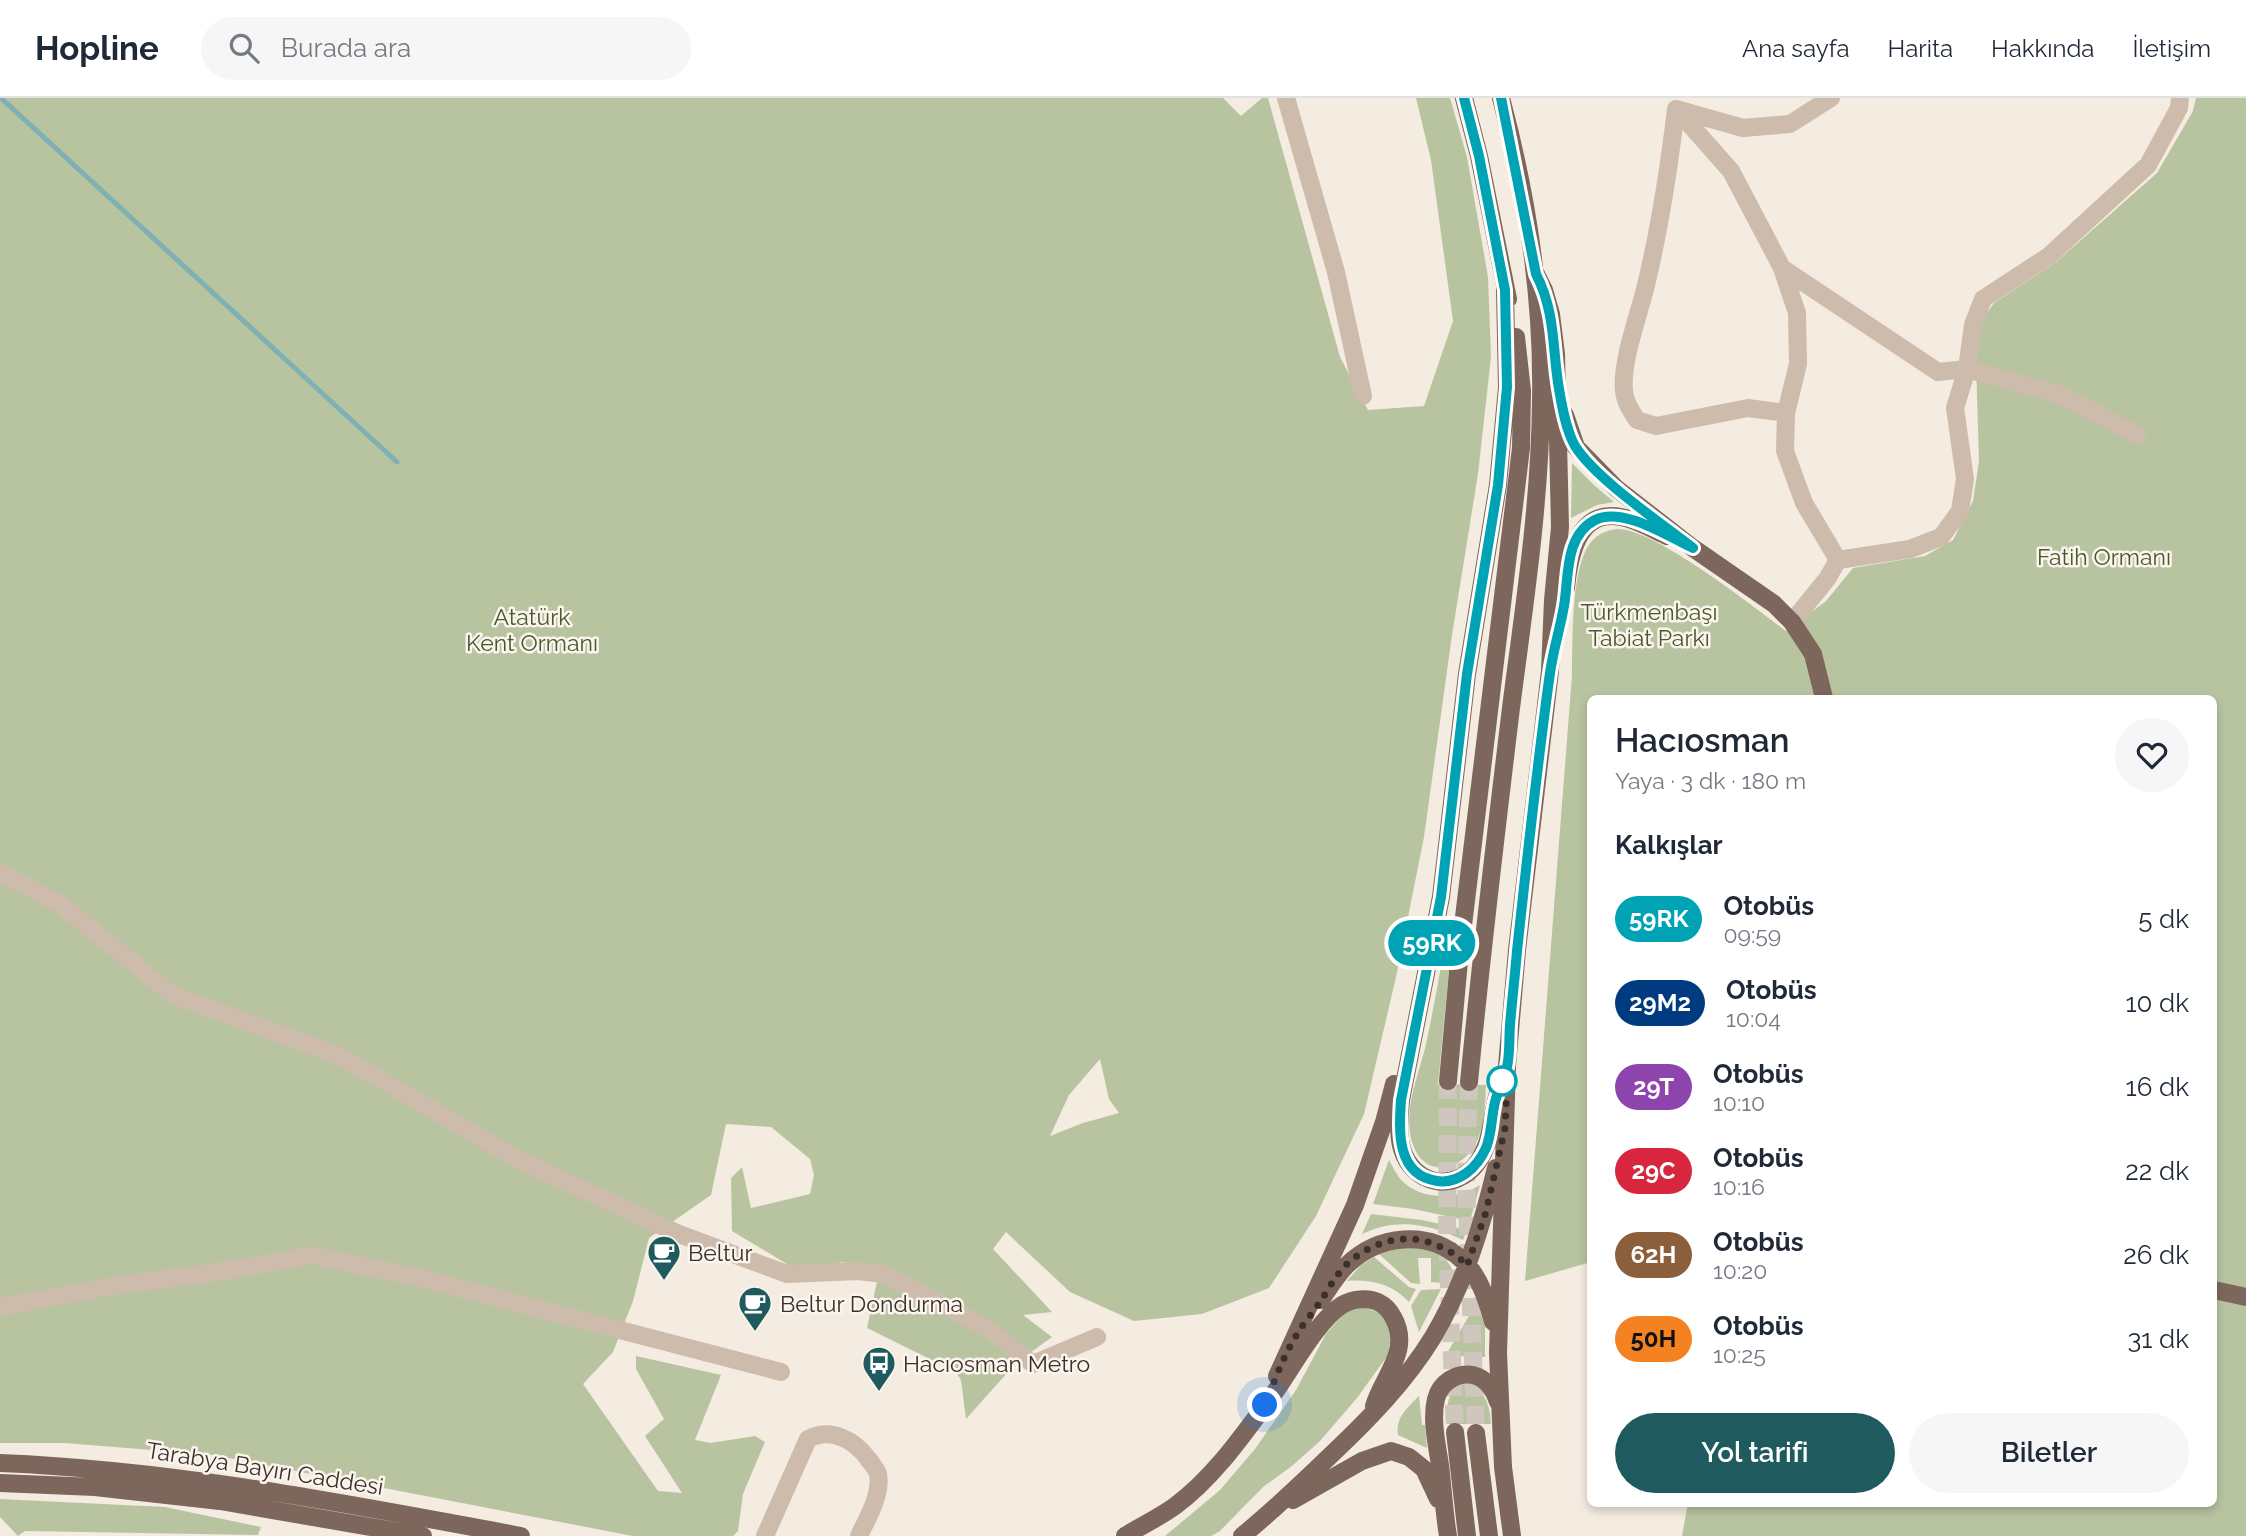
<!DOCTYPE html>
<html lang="tr">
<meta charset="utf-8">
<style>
:root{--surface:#fff;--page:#f6f6f7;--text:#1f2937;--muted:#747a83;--line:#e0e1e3;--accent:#1f5a5e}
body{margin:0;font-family:Raleway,sans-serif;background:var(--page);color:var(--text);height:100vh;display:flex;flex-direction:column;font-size:26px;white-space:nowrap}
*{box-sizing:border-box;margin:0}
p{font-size:23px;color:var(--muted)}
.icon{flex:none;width:38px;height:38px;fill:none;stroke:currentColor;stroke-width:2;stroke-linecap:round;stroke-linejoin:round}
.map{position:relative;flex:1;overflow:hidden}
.panel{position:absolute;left:1587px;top:597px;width:630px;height:812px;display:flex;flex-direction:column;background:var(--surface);border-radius:10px;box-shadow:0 4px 10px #0003}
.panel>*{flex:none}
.badge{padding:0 14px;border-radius:23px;font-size:24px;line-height:46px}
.you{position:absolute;width:35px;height:35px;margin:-18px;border:5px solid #fff;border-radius:50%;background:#1a73e8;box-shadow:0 0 0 10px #1a73e833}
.map>.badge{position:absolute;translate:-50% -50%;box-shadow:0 0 0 4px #fff}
h2{padding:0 28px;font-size:26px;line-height:63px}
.round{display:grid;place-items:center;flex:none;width:74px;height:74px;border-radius:37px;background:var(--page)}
.head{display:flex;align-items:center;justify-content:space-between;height:119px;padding:0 28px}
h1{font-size:33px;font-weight:600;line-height:52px}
.primary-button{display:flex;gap:14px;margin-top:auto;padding:14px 28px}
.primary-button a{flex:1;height:80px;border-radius:42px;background:var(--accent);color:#fff;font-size:28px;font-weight:600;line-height:80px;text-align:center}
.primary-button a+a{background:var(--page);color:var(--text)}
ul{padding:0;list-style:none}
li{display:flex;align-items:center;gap:21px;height:84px;padding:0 28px}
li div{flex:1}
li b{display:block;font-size:26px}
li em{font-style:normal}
li .badge{min-width:77px;font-weight:700;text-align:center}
header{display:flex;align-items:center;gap:42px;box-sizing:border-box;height:98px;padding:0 35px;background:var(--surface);border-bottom:2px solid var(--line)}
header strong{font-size:33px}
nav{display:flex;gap:38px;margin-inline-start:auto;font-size:24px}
.search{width:490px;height:63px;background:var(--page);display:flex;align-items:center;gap:18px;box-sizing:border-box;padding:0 24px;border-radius:38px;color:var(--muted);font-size:26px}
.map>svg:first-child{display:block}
</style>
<header>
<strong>Hopline</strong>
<div class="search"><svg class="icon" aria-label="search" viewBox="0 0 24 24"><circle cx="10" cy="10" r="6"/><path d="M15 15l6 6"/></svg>Burada ara</div>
<nav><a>Ana sayfa</a><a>Harita</a><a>Hakkında</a><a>İletişim</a></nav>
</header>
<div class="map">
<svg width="2246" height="1438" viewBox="0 0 2246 1438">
<rect width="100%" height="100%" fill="#f4ebe1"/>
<path fill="#b8c4a0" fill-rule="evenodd" d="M0 0H1223L1241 18 1262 0H1268L1340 259 1368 312 1424 308 1453 223 1431 62 1416 0H1450L1467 59 1488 179 1491 259 1478 376 1452 537 1424 739 1396 879 1364 1016 1316 1118 1269 1190 1202 1216 1134 1223 1070 1194 1006 1134 993 1151 1052 1214 1023 1217 1052 1239 1016 1265 966 1321 961 1282 956 1274 867 1230 879 1174 843 1164 797 1172 732 1133 731 1080 742 1069 751 1110 810 1096 814 1077 810 1061 771 1029 726 1026 711 1097 649 1140 633 1203 613 1254 583 1286 658 1393 682 1395 645 1338 664 1321 636 1271V1258L721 1277 695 1342 710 1345 755 1338 765 1344 743 1396 738 1433 733 1438H633L213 1357 65 1345H0ZM1100 961 1109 1001 1119 1015 1083 1025 1050 1038 1069 997Z
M2196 0H2246V1438H1682L1688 1405H2214V600H1591V1164L1525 1183 1572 577C1573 546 1570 464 1593 442 1599 435 1609 432 1617 431 1654 430 1754 509 1786 533L1826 503 1853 470 1925 458 1953 442 1973 403 1979 363 1975 231 1994 205 2055 165 2157 75 2193 13Z
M1572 365 1595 388 1614 404 1597 407 1571 420Z
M1450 820H1454L1438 986 1486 987C1485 1007 1485 1028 1476 1045 1459 1077 1420 1080 1411 1040 1404 1008 1419 977 1426 946 1435 904 1442 862 1450 820Z
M1389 1062C1393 1069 1396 1076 1401 1082 1422 1103 1457 1102 1480 1087L1470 1123 1413 1111 1373 1106Z
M1371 1116 1422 1122 1467 1132 1463 1142C1430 1126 1397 1119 1362 1136Z
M1406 1148C1424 1151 1444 1153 1452 1171L1443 1185 1431 1184V1160H1418L1420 1186 1411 1185 1379 1156Z
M1374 1159 1409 1189 1416 1191 1409 1204C1392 1186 1371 1181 1347 1183L1361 1167Z
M1441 1191 1419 1234 1411 1208 1421 1192Z
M1477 1204 1485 1228V1259L1456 1258 1443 1262Z
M1360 1208 1375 1213 1387 1220 1391 1238 1388 1257 1357 1300 1320 1343 1292 1368 1263 1389 1220 1433 1211 1438H1165L1220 1392 1255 1351 1296 1292 1326 1236 1345 1214Z
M1461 1286C1484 1287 1490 1306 1491 1326H1447C1447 1310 1446 1295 1461 1286Z
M1419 1298 1422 1327H1425L1427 1350 1398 1337C1395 1320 1408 1309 1419 1298Z
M0 1401 165 1409 261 1429 258 1437 25 1433 18 1438 0 1419Z"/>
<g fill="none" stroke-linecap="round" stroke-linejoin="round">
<path stroke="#7fb0b2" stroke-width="5" d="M1 0 397 364"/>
<path stroke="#cfc6bd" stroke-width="18" stroke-dasharray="18 9" stroke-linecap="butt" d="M1448 983 1447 1139 1455 1334
M1469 984 1466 1083 1476 1335"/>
<path stroke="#cdbbac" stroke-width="18" d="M1286 0 1336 174 1363 298
M1677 12 1731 73 1782 170 1797 215 1798 266 1786 315 1785 353 1804 405 1838 462 1827 481 1792 524
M1782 170 1938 274 1967 271 2061 297 2137 337
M1786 315 1748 310 1656 328 1637 322C1631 313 1625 304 1624 293 1621 263 1639 217 1646 187 1660 129 1669 70 1676 11L1743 30 1790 26 1831 0
M1838 462 1910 451 1941 439 1960 413 1965 381 1955 310 1967 271 1973 227 1983 201 2049 158 2148 67 2179 10 2180 0
M0 775 60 806 173 897 340 958 519 1062 679 1136 787 1176 859 1173 883 1176 987 1230 1033 1266 1097 1239
M0 1209 107 1189 231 1172 312 1157 424 1181 781 1274
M765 1438 808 1341C831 1329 855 1342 869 1362 872 1366 877 1372 878 1376 882 1396 867 1421 859 1438"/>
<path stroke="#7d675c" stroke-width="18" d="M1464 0 1479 58 1508 201
M1565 317 1576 349 1616 390 1693 450 1774 506 1792 524 1813 556 1824 600
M1566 490C1569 459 1578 410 1621 419 1637 422 1652 431 1667 438
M1448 983 1460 852 1521 350 1522 293 1516 239
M1469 984C1481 859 1496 734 1511 610 1524 509 1540 406 1541 304 1543 203 1527 97 1501 0
M1499 992C1491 1016 1493 1042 1478 1064 1455 1096 1413 1087 1402 1051 1397 1035 1400 1018 1401 1002L1441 799 1467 576 1498 387 1507 289 1505 192
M2214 1192 2246 1199
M1321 1202C1329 1190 1337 1177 1347 1167 1378 1137 1428 1131 1461 1161 1479 1176 1487 1202 1493 1224
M1277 1278 1355 1107 1384 1024 1394 986
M1455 1334 1467 1438
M1476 1335 1489 1438
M0 1365C176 1372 348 1406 521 1438
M0 1385 95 1389 220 1403 423 1438
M1293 1402 1362 1363 1391 1353 1409 1359 1424 1371 1438 1401
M1125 1438C1141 1428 1160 1419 1175 1408 1216 1378 1247 1331 1277 1291 1293 1268 1319 1221 1342 1207 1352 1201 1368 1199 1378 1204 1384 1207 1390 1213 1393 1219 1412 1252 1383 1278 1374 1308
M1242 1438C1274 1412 1303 1384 1332 1356 1370 1320 1406 1283 1433 1239 1464 1187 1482 1128 1496 1070
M1448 1438C1444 1414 1443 1391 1440 1367 1437 1347 1431 1322 1436 1301 1440 1285 1456 1274 1473 1277 1486 1280 1495 1293 1498 1304
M1512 1438 1503 1369 1498 1255 1507 968 1517 852 1550 573 1553 502 1560 429 1556 256 1551 216 1544 192 1536 176"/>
</g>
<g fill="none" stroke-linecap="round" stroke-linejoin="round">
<defs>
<path id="line" d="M1464 0 1479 58 1505 192 1507 289 1498 387 1467 576 1441 799 1401 1002C1399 1033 1396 1077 1437 1083 1459 1086 1477 1070 1486 1050 1492 1035 1491 1020 1495 1004 1498 992 1504 981 1507 969 1510 956 1509 940 1510 927 1512 902 1515 878 1517 853 1527 761 1537 668 1550 575 1553 553 1560 531 1564 508 1569 480 1564 438 1595 422 1622 408 1667 438 1693 450 1661 425 1596 381 1575 348 1566 332 1562 309 1559 291 1552 250 1556 215 1536 176L1501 0"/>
</defs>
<use href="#line" stroke="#fff" stroke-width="16"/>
<use href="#line" stroke="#00a3b4" stroke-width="10"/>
<path stroke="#3b302b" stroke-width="7" stroke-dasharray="0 12.6" d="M1265 1307C1274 1284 1283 1259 1296 1238 1302 1227 1311 1217 1318 1207 1327 1194 1335 1178 1346 1167 1368 1146 1402 1134 1431 1145 1444 1150 1458 1156 1467 1168L1486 1114 1505 1030 1507 988 1502 983"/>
</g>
<defs>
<symbol id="cafe-pin" viewBox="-11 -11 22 30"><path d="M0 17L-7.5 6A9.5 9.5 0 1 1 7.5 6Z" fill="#1f5a5e" stroke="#fbf5ee"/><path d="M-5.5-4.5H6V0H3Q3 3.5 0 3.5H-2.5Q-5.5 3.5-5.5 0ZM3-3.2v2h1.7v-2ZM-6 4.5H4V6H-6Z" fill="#fff"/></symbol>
<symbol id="bus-pin" viewBox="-11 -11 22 30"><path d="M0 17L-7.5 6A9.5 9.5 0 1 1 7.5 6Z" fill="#1f5a5e" stroke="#fbf5ee"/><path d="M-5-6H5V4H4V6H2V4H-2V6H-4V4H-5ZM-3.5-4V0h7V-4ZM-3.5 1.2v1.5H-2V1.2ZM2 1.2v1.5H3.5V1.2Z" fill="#fff"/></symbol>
</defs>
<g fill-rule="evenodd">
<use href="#cafe-pin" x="645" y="1135" width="38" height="52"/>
<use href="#cafe-pin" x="736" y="1186" width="38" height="52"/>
<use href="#bus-pin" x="860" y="1246" width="38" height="52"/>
</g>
<circle fill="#fff" stroke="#00a3b4" stroke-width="3.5" cx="1502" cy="983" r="14"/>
<g text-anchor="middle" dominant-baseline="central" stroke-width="5" stroke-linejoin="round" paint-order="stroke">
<g font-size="23" fill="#4a5a2e" stroke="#fbf5ee">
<text x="2104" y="458">Fatih Ormanı</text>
<text x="1649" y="513">Türkmenbaşı<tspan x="1649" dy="26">Tabiat Parkı</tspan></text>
<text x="532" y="518">Atatürk<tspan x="532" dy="26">Kent Ormanı</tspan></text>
</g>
<g font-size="23" fill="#3b302b" stroke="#fbf5ee" text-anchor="start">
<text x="688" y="1154">Beltur</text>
<text x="780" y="1205">Beltur Dondurma</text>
<text x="903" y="1265">Hacıosman Metro</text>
</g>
<g font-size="23" fill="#3b302b" stroke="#fbf5ee">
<text transform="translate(265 1370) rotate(9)">Tarabya Bayırı Caddesi</text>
</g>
</g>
</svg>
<div class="you" style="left:1265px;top:1307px"></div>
<b class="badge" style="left:1432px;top:845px;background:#00a3b4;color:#fff">59RK</b>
<section class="panel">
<div class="head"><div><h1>Hacıosman</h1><p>Yaya · 3 dk · 180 m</p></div><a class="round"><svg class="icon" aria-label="heart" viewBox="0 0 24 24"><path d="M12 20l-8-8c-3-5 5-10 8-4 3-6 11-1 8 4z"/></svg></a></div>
<h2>Kalkışlar</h2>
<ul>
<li><span class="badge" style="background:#00a3b4;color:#fff">59RK</span><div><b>Otobüs</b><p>09:59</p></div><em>5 dk</em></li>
<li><span class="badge" style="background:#003b80;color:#fff">29M2</span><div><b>Otobüs</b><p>10:04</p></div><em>10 dk</em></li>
<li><span class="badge" style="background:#8e44ad;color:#fff">29T</span><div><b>Otobüs</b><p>10:10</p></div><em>16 dk</em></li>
<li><span class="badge" style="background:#d7263d;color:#fff">29C</span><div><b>Otobüs</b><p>10:16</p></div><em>22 dk</em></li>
<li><span class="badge" style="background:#8b5e3c;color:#fff">62H</span><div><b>Otobüs</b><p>10:20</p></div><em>26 dk</em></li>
<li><span class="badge" style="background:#f58220;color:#111">50H</span><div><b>Otobüs</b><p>10:25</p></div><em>31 dk</em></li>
</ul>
<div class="primary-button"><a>Yol tarifi</a><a>Biletler</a></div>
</section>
</div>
